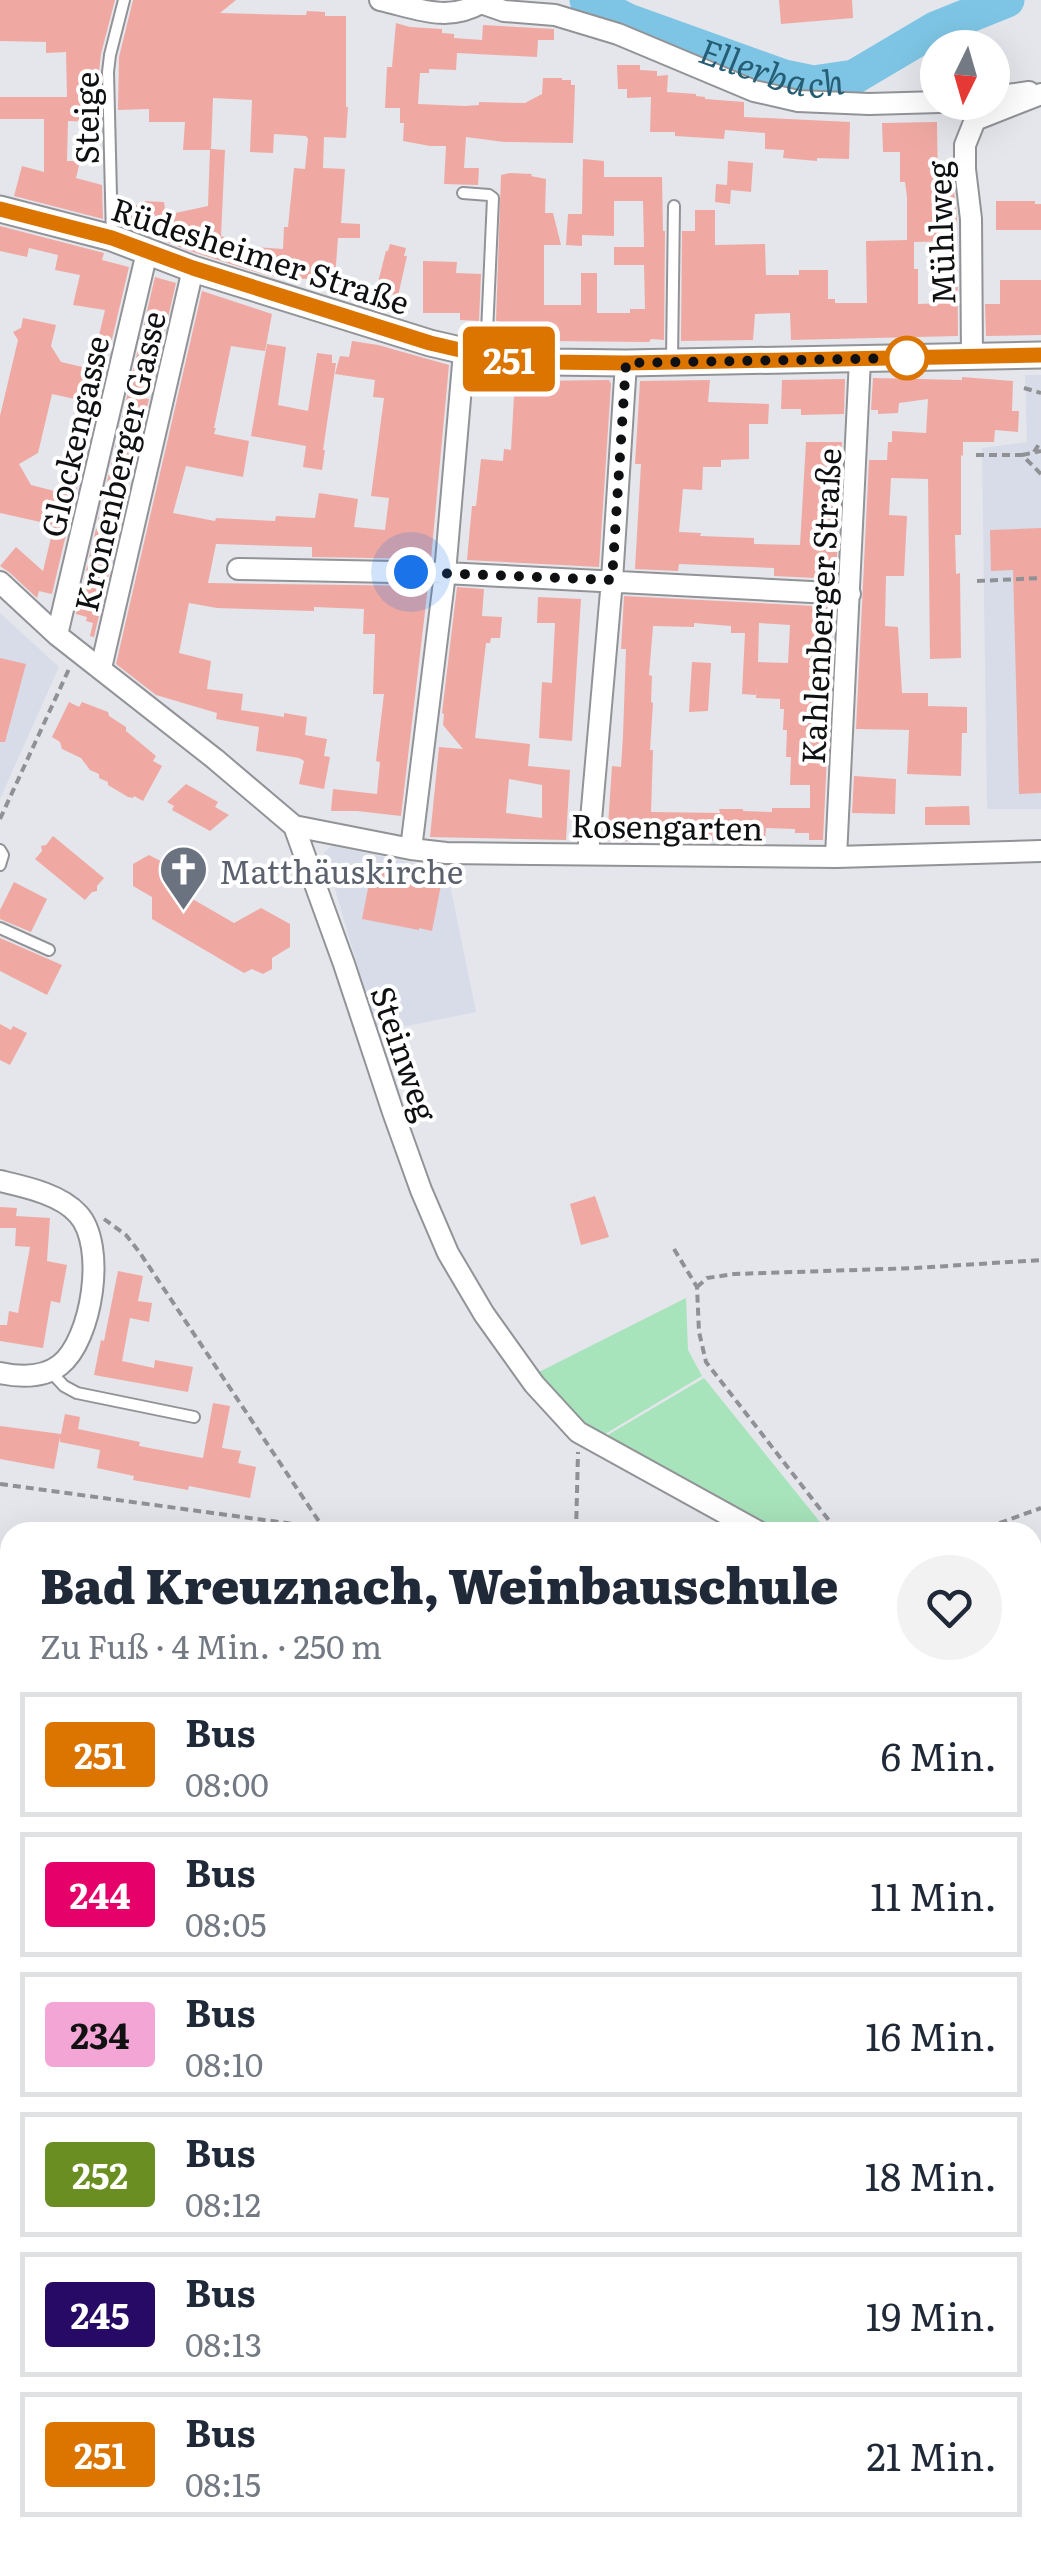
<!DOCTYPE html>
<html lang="de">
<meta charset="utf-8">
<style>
:root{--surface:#fff;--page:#f2f2f3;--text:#1f2937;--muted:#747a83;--line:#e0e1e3}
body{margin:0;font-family:Literata,serif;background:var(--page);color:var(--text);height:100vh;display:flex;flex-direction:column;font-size:38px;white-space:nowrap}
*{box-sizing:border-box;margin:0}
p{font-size:32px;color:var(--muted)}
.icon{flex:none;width:55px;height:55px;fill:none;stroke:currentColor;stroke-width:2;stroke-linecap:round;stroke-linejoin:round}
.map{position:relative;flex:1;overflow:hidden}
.panel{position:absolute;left:0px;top:1522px;width:1042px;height:1032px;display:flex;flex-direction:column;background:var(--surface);border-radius:30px 30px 0 0;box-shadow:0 10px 40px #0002}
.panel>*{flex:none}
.badge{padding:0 20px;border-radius:8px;font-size:35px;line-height:65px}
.needle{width:65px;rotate:185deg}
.buttons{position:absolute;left:920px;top:30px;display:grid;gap:20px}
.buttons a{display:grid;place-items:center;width:90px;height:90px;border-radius:50%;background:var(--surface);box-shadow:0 10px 40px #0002;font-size:50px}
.you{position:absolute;width:50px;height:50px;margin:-25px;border:8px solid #fff;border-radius:50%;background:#1a73e8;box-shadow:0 0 0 15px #1a73e833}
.map>.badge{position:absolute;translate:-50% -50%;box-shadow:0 0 0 5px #fff}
.round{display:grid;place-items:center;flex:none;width:105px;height:105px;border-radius:52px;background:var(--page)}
.head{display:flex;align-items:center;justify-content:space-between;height:170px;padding:0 40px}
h1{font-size:48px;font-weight:800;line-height:75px}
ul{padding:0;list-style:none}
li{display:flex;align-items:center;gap:30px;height:125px;margin:0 20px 15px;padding:0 20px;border:5px solid var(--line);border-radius:0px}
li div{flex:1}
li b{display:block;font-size:38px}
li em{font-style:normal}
li .badge{min-width:110px;font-weight:700;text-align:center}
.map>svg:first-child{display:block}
</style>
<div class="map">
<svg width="1041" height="2553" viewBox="0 0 1041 2553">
<rect width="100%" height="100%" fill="#e4e6eb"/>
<path fill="#d7dce8" d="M1025 375H1041V809H987L982 448 1027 442Z
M0 613 59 667 0 799Z
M332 846 447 870 476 1012 377 1032 324 852Z"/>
<path fill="#a7e3bb" d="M686 1298 688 1350 702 1376 600 1437 572 1415 535 1374Z
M704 1378 828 1532H773L601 1439Z"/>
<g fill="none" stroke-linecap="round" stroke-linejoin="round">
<path stroke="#7ec5e5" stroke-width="35" id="s1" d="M587 0 628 21 784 77 813 83 854 77 935 29 1007 0"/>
</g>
<path fill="#efa9a2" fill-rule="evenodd" d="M0 0H115L101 54 99 72 100 122 68 121 67 161H80L76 178 102 185 103 219 14 196 22 166 44 172V119H0V97H67L66 52 46 53V42L0 41Z
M133 0H236L220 13 295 15H306L307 11 325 12V16H346V107H348L346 138 324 137 323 168 345 169 341 223 360 224V238H338L335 278 295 279V277L269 276 190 251 120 224V202L141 206V201L164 202 166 215 208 206 210 150H183L185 122H149V109L118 110 119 57ZM213 98 252 100 250 152 273 153 274 134 306 136 308 139 305 169 294 168 288 227H284L283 249 253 247 221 236 225 150 211 149Z
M779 0H852L853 18 781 24Z
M396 23 410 27 442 29V33L454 34V38L482 40 483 25 554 29V40H538L537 57 457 53 456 70 429 69V73H420L418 104 465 106 479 105V102L525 103 542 94 543 78H562V80H571V85H575L573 143 504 142 466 137 464 168H479L478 185 444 184 446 146H430L403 141 404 123H400V108H385L387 67H392Z
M617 65H640V70L657 71V76L668 75 667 92 696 94V96L705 97V99L744 102V117L850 122 849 159 817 158V161L783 158 784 150 765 149V133L725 130 724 139 675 136V132H650L651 97 627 98V89H618Z
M937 122 938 191H954L957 220 958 336 791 340 790 313 755 314 753 340 681 341 682 231H695V210H715V245L765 244 766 275H799V270H828V299H835V303H867L866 241 907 240V197L905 182H900V152H883L882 123ZM950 241 951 303 918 304V269H914V242Z
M583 159 604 161V177H662L663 231H665L664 340 651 339 649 342H643L549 341 499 336V321H496L501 175 510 173 532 174 531 176 546 179 545 213H553L561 245H544V305H581V273H597V313H630V309H645L644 265H614V247H644L643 201H614V236L582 235V246L566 245 568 214H582Z
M728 161 753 163 751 192 731 190 730 204 715 202 716 184 727 185Z
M996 201H1035V204H1041V230H996Z
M0 226 104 253 102 260 129 267 52 594 39 591 37 598 9 572 0 566 16 547 43 571 54 525 0 513V416L18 340 13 332 21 328 23 318 56 325 51 346 61 362 91 369 105 310 73 305 80 275 55 270 58 255 29 248 27 257 0 251ZM52 394 84 401 74 442H77L62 493 31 485 19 464 38 453Z
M390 244 406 248 404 256H407L398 296 376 290 386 251H388Z
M423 261 457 262 456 273 481 274 479 321 460 320V313H423Z
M155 277 176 283 156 370 149 368 142 398 149 399 139 441 134 439 129 460 121 494 127 496 94 637 90 636 93 623 86 621 87 617 76 614Z
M1000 280H1041V335L986 336 985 304H1000Z
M202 291 272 314 265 351 231 346 214 428H216L214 434 249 441 243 477 186 466 173 513 215 521 216 518 275 521 276 516 315 518 319 493 358 499 354 527 385 530 389 498 371 496 384 398 373 397 375 380 335 374 340 356 349 357 352 341 378 345 449 365 431 559 312 557V547L216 544 208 583 428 586 401 816 357 811H331L333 789 377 794 380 762 376 761 384 694H373L375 634H363L364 609 314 607V611L217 608 189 603 179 653 211 661 207 689 243 694 241 710 284 717V713L307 717 305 735 327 739 324 756 330 757 324 789 299 784 304 761 299 758 256 751 259 727 216 719 217 713 156 695 116 664Z
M267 344 286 347 278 405 308 411 317 353 332 355V363H336L323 450H325L322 470 303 467 306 446 251 436Z
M962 377 1013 381 1012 411H1019L1018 432 995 430 994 442H963V456L961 455V535H955L956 574 960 573 961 658 930 659 928 479 891 478 889 515 907 516 904 576H886L885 626 898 627 902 693H928V706L967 707V733H962L961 776 907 774 909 730 856 729 869 460H887L888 442H892V431L926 433 928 399 899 403 898 413 878 414V410H871L873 378 962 380Z
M515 378 529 379V381L609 380 611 384 599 567 467 560 472 506H476L481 459 503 461 504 449 511 450Z
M845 379 844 414 801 415V409H781L782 380Z
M710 380 708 402 769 404 768 424H749V459L721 460V467H703L702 490 683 489 679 532 701 533 700 536 754 538V544L800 545 806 442H842L836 579 774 576V568L679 564 678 571 635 569 641 464H635L640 381Z
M1041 528V793L1019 794 1013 570 991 571 990 530Z
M457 587 484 589 482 616 502 617 500 638H491L490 643H486L475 738 530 744 528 766 570 770 566 840 430 837 439 747 463 749 443 725 444 714 442 713ZM509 779 542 785V818L506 813Z
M624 596 834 607 823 840H809V833H795V829L766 828 765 840 607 841 612 766 621 767 623 735 626 649H621ZM694 623 731 626V633H745L742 694 756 695 757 684 756 698 780 699V709H784L783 730H787L786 757H791L790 785H810V808H772V812L743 811V809H719L720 813 651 812 653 750H650L653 703 651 702 652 676 649 675 653 626 694 627ZM759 623 790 625 788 663 758 662Z
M538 597 581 599 572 741 539 738 542 682 552 683 555 623H537Z
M0 658 26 664 5 742H0Z
M692 662 711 663 708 711 689 712Z
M69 702 79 707 82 702 108 712 109 716 126 727V731L156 756 153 761 162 766 143 801 134 796 133 798 128 797 108 785V782L99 778V774L90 770 81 758 62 749 60 742 52 737Z
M854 776 896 779 895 814 852 813Z
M186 784 218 802 215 807 229 815 210 831 172 810 174 806 167 802Z
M969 806 970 825H925V807Z
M53 836 104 878 97 886V891L92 892 85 900 35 859 42 851 41 846 46 845Z
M149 855 170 866V886L234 923 261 908 290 924V947L272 958V969L263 974 252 969 244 973 152 919V897L133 886V864Z
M372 868 398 874 397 879 441 885 432 931 419 928V930L362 919Z
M14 882 47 899 31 932 0 919V910Z
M0 938 62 965 47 995 0 971Z
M0 1024 11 1030 13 1026 27 1033 10 1065 0 1060Z
M595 1196 609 1237 581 1245 570 1204Z
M0 1207 17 1208 16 1216 50 1218 47 1261 67 1265 60 1303 51 1301 43 1348 0 1341V1325H7L9 1311 18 1313 30 1247 15 1246 16 1228H0Z
M118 1271 143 1276 138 1301 152 1303 149 1322 130 1318 122 1361 154 1368 155 1360 193 1367 188 1392 94 1375 101 1340 104 1341Z
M213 1403 230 1406 222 1448 241 1451 238 1463 256 1467 250 1498 189 1486 188 1490 133 1480 134 1476 97 1468 100 1450 60 1442V1437L54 1469 0 1459V1426L61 1434 65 1414 80 1417 78 1429 140 1442 139 1446 203 1458Z"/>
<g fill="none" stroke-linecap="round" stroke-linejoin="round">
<defs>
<path id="service" d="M463 193 489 195 493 198 486 355
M112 237 108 72 110 55 124 0
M672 361 674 206
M0 850 3 855 0 865
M0 928 49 950
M50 1371 64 1386 77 1393 194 1417"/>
<path id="minor" d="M380 0C416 8 447 23 481 3
M481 3 504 11 555 15 618 34 754 91 798 101 869 104 940 102
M992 97 1029 92
M972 357 971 219 965 169V145L975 120 1041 94
M238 569 445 573 850 594
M0 582 57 635 215 759 294 826 344 964 393 1112 421 1190 448 1253 484 1314 534 1384 578 1432 759 1532
M57 635 147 252
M101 668 193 269
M294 826 411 849 446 853 836 857 1041 851
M411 849 445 573 464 352
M588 854 612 580 626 363
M836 857 860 359
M0 1181C25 1187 60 1194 78 1214 107 1245 92 1340 60 1365 43 1378 19 1377 0 1373"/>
<path id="tertiary" d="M0 209 112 238 193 269 430 343 486 356 549 362 626 363 1041 355"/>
<path id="trunk" d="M1032 2332 1041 2328
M1032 2361 1041 2357
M604 2553 619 2545
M653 2553 669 2545"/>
</defs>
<use href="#service" stroke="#919397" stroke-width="14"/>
<use href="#minor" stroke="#919397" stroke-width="24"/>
<use href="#tertiary" stroke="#919397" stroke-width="29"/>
<use href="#trunk" stroke="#919397" stroke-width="36"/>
<path stroke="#909195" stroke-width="4" stroke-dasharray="8 5" stroke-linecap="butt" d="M1024 388 1041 393
M1034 452 1041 441
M976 455H1022L1041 474
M1022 455 1041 451
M977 581 1041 578
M0 819 69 669
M104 1219 126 1235 140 1253 326 1532
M674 1249 697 1287 699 1332 706 1362 838 1532
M697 1287 707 1278 734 1274 915 1268 1041 1260
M0 1484 323 1528
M576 1532 578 1452
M975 1532 1041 1508
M1032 1774 1041 1775
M1032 1813 1041 1824
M0 1853H10
M0 2270 10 2288
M0 2347 10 2340
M1032 2407 1041 2403
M148 2545 153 2553
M872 2545 877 2553
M734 2553 751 2545"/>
<use href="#service" stroke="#fff" stroke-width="10"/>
<use href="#minor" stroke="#fff" stroke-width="20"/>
<use href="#tertiary" stroke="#fff" stroke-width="25"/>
<use href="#trunk" stroke="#fff" stroke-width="32"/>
</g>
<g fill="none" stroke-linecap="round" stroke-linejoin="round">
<defs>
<path id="line" d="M0 209 112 238 193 268 430 343 486 356 548 362 626 363 1041 355"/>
</defs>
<use href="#line" stroke="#fff" stroke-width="22"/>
<use href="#line" stroke="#db7500" stroke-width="15"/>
<path stroke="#0f1012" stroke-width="10" stroke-dasharray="0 18" d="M411 572 612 580 626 363 907 358"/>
</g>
<defs>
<symbol id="church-pin" viewBox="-11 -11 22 30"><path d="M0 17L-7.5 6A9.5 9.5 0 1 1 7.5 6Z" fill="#6b7280" stroke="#fff"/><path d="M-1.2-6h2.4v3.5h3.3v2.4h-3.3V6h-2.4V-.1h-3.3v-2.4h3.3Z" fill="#fff"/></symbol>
</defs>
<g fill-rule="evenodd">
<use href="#church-pin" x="156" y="842" width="55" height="75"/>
</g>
<circle fill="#fff" stroke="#db7500" stroke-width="5" cx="907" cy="358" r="20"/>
<g text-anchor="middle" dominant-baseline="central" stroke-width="8" stroke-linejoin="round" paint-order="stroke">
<g font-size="32" fill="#0f1012" stroke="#fff">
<text transform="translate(85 118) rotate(-90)">Steige</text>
<text transform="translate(939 233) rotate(-92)">Mühlweg</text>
<text transform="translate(261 254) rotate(18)">Rüdesheimer Straße</text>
<text transform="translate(73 436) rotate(-77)">Glockengasse</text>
<text transform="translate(118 461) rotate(-77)">Kronenberger Gasse</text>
<text transform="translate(819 606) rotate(-87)">Kahlenberger Straße</text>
<text transform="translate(667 825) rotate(1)">Rosengarten</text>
<text transform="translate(406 1053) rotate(71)">Steinweg</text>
</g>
<g font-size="32" fill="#5b616d" stroke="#fff" text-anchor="start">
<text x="219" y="870">Matthäuskirche</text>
</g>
<g font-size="35" font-style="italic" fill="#255e74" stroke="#fff">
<text stroke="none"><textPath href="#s1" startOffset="198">Ellerbach</textPath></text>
</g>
</g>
</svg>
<div class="buttons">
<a><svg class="needle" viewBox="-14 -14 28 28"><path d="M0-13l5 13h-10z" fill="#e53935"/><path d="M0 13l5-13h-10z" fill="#747a83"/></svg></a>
</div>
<div class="you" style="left:411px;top:572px"></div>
<b class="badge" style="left:509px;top:359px;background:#db7500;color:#fff">251</b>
<section class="panel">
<div class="head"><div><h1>Bad Kreuznach, Weinbauschule</h1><p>Zu Fuß · 4 Min. · 250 m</p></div><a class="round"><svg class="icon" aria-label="heart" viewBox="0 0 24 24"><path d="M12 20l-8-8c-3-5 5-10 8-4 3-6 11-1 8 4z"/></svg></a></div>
<ul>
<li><span class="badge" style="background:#db7500;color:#fff">251</span><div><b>Bus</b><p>08:00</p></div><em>6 Min.</em></li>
<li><span class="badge" style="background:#e60069;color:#fff">244</span><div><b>Bus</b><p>08:05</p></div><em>11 Min.</em></li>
<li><span class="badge" style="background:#f3a5d6;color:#111">234</span><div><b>Bus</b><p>08:10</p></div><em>16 Min.</em></li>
<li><span class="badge" style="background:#6b8e23;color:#fff">252</span><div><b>Bus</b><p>08:12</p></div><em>18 Min.</em></li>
<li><span class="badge" style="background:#260a66;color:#fff">245</span><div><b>Bus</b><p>08:13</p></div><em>19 Min.</em></li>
<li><span class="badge" style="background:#db7500;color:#fff">251</span><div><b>Bus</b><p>08:15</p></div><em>21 Min.</em></li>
</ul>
</section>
</div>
